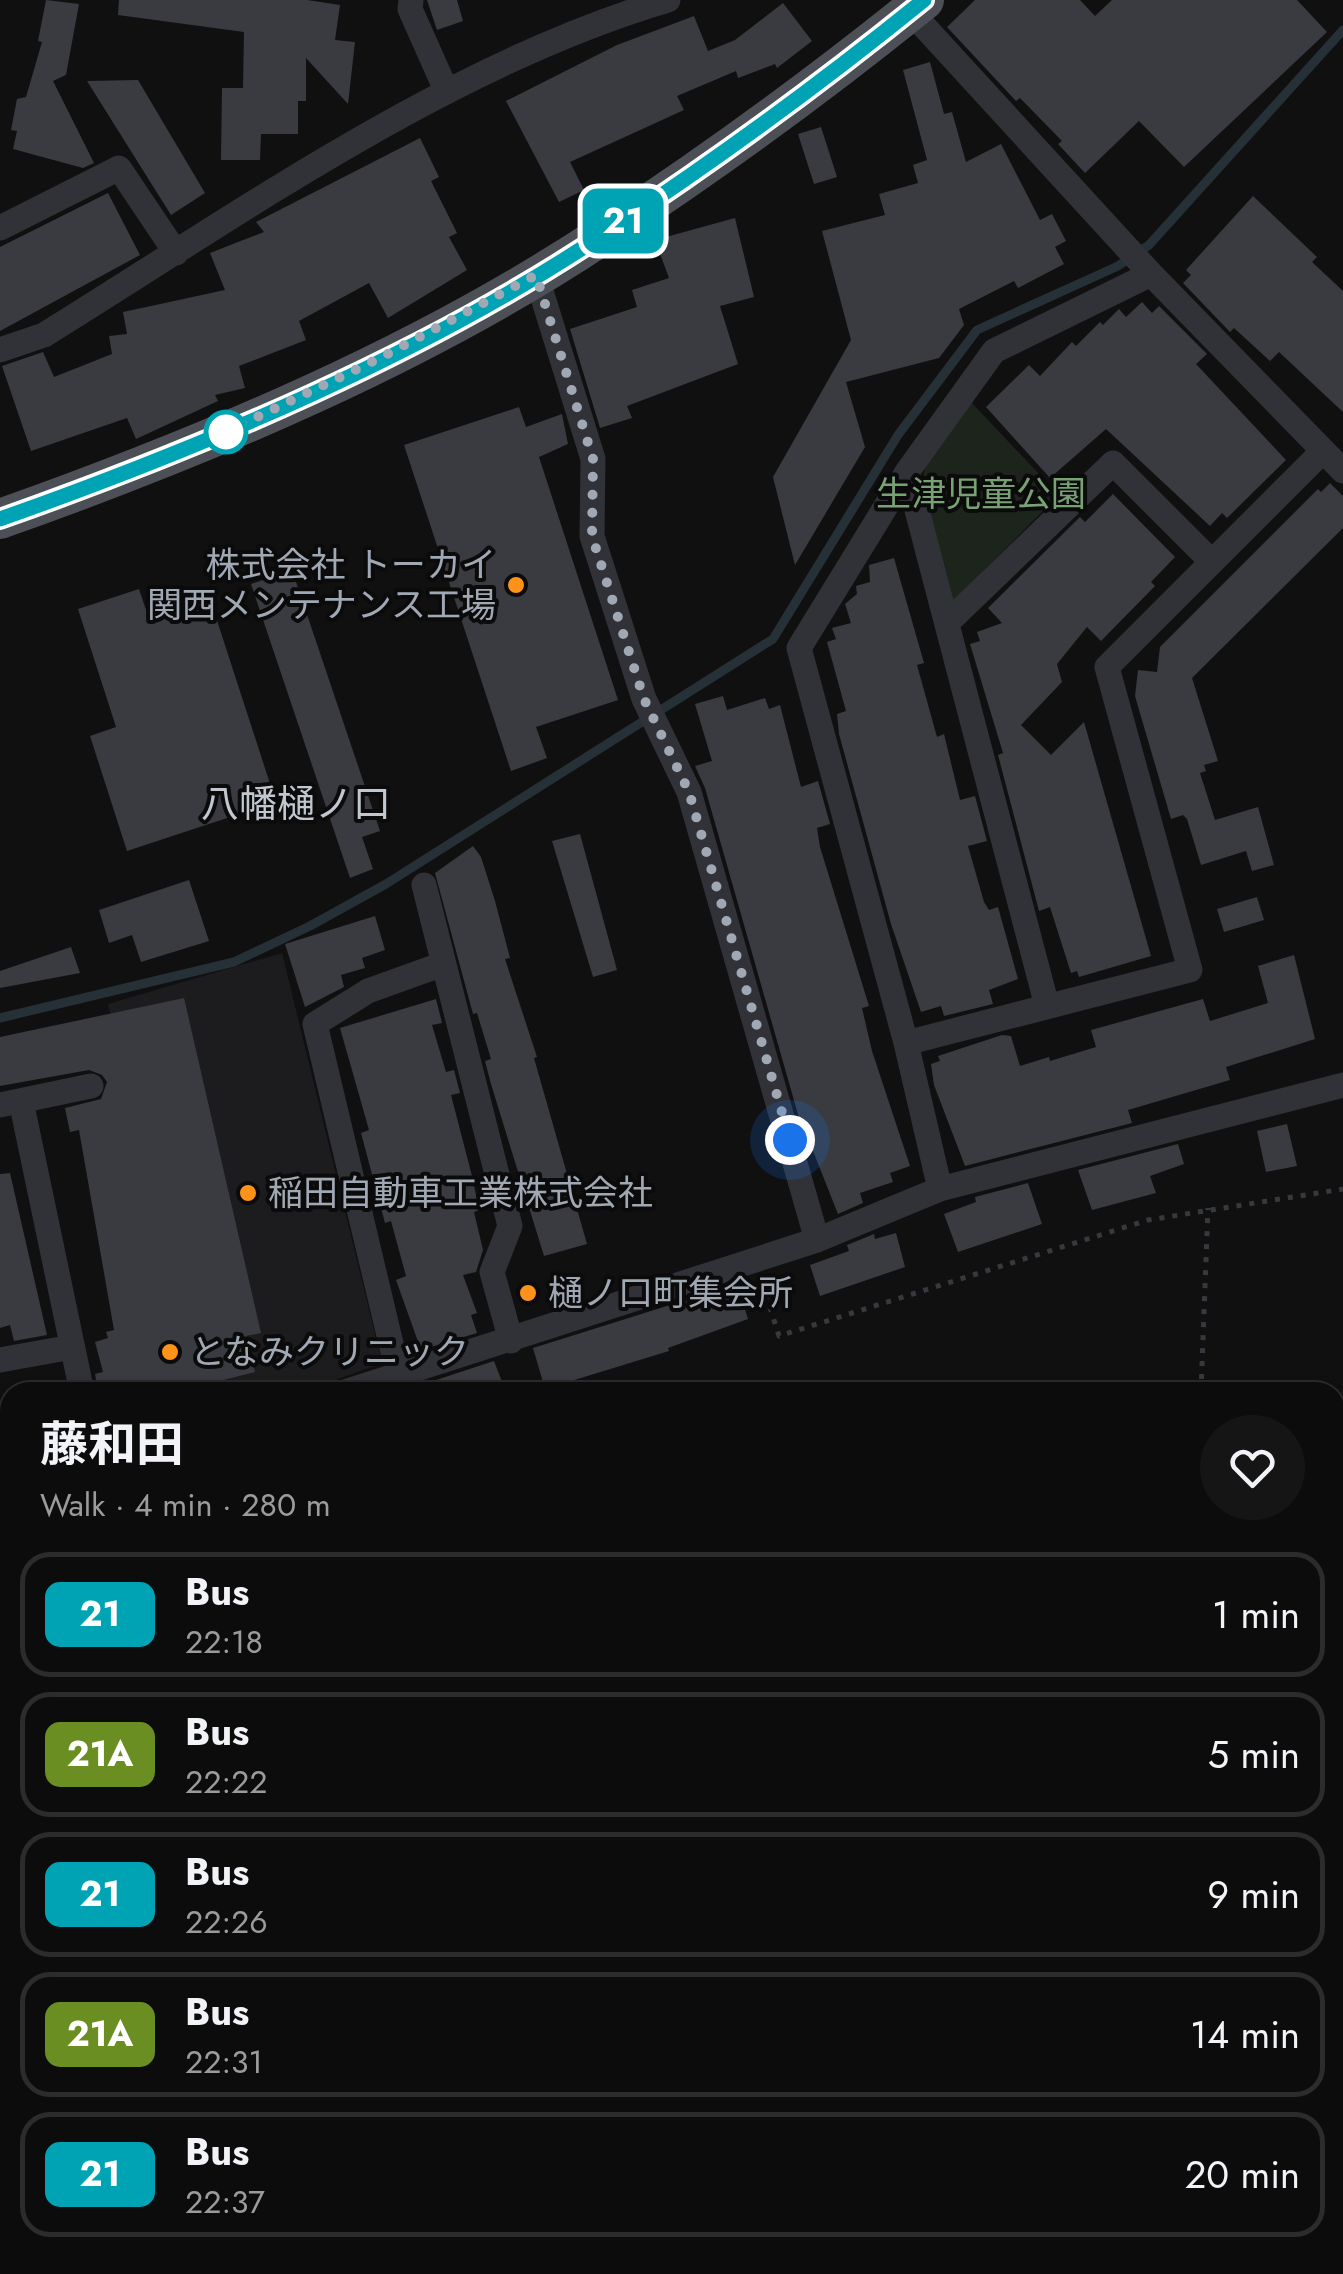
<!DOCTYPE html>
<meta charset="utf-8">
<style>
:root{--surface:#0c0c0d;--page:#151516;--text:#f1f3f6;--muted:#9a9b9d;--line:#2c2c2e}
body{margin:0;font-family:Jost,"Noto Sans JP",sans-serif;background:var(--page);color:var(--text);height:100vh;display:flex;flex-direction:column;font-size:38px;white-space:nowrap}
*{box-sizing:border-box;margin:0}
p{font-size:32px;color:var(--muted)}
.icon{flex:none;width:55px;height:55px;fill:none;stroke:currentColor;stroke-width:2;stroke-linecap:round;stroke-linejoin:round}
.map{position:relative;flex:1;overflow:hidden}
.side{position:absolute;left:0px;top:1382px;width:1345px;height:892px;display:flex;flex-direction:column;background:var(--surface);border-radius:30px 30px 0 0;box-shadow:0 2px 8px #0004,0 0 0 2px var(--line)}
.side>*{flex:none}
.badge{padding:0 20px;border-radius:15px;font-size:35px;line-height:65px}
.you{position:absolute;width:50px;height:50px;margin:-25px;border:8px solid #fff;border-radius:50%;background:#1a73e8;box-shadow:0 0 0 15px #1a73e833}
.map>.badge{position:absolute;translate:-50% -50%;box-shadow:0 0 0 5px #fff}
.round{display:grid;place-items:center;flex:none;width:105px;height:105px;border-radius:52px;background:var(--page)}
.summary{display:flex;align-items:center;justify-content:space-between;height:170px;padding:0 40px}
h1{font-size:48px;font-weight:700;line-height:75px}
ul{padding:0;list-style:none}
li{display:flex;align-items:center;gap:30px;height:125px;margin:0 20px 15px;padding:0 20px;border:5px solid var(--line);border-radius:30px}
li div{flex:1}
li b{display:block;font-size:38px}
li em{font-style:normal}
li .badge{min-width:110px;font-weight:700;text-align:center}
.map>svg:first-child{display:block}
</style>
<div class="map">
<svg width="1343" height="2274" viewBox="0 0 1343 2274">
<rect width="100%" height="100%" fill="#101011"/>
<path fill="#1c1c1e" d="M282 953 382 1363 303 1392H200L108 1004Z"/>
<path fill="#1c241c" d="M971 402 1059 495 950 604 921 486 927 460Z"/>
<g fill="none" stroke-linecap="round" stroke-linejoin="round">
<path stroke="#253136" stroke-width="9" d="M0 1018 234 962 310 926 386 884 773 639 898 435 977 330 1118 266 1149 245 1343 30"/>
</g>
<path fill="#3a3b40" d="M46 0 79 4 66 75 53 81 94 163 83 168 13 149 17 131 11 130 17 99 26 97 42 42 38 41Z
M119 0H307L340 5 335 40 355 42 348 104 306 58V101H298V134H261L260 160H221L222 88H243L244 32 118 15Z
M427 0H457L463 21 437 30Z
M975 0H1080L1095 16 1112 0H1297L1327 32 1184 167 1139 121 1085 173 1058 144 1062 141 1020 98 1016 101 947 27Z
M783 3 812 41 777 68 775 64 738 78 736 71 677 96 684 110 570 162 584 190 559 202 506 101 617 45 694 16 708 51 735 40Z
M930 62 944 114 952 112 966 162 1001 144 1040 220 1052 214 1066 241 1055 247 1064 264 1018 288 1014 281 959 309 964 325 939 358 846 382 865 447 795 565 773 477 851 340 822 231 885 215 879 194 918 183 913 165 927 160 903 70Z
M138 80 205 193 171 215 87 81Z
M821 127 837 177 814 184 798 134Z
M420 138 439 177 431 181 457 233 449 237 467 270 388 318 369 283 299 321 306 340 239 366 245 388 215 395 218 401 136 439 127 418 31 451 2 366 43 352 54 377 112 354 109 336 127 334 123 312 225 290 210 253 264 232 256 222Z
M108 193 140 255 0 331V247Z
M1253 196 1317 257 1312 262 1343 291V412L1279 352 1270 361 1234 328 1230 332 1183 283 1191 275 1186 270Z
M735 218 754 297 720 306 738 364 627 406 632 418 600 428 570 329 637 307 632 290 669 278 655 240Z
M1142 302 1152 313 1159 306 1207 354 1196 364 1286 460 1227 518 1222 513 1210 526 1106 429 1050 478 986 407 1029 365 1040 376 1072 342 1076 346 1100 322 1103 325 1119 309 1126 317Z
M519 407 526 427 562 414 568 444 539 457 618 700 536 727 547 758 511 771 404 445Z
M1330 483 1343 496V528L1192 678 1218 761 1204 765 1206 771 1200 773 1215 820 1258 807 1274 865 1252 871 1246 851 1201 865 1187 819 1183 815 1171 819 1135 696 1138 670 1157 672 1160 647 1318 489 1321 492Z
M1113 494 1175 557 1151 582 1155 586 1101 641 1087 627 1057 664 1062 682 1021 725 1051 755 1084 722 1151 956 1079 977 1077 971 1071 973 1050 907 1039 911 998 755 1003 753 970 644 980 641 977 632 1002 623 988 608 1080 517 1085 522Z
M894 558 924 663 917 665 937 737 944 734 960 800 975 796 987 841 968 846 984 902 989 910 998 907 1018 979 989 990 993 1004 944 1016 941 1006 921 1012 891 924 839 734 837 714 846 711 827 642 836 639 832 628 851 623 845 604 857 594 856 586 870 582 869 565Z
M292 570 380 831 362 837 373 869 350 878 251 584Z
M139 589 149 619 210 599 276 802 127 851 90 736 116 727 78 609Z
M723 696 727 710 765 698 769 709 780 705 801 787 818 781 830 824 817 828 820 847 869 1006 862 1008 872 1051 910 1166 890 1173 893 1182 860 1193 863 1203 838 1214 813 1151 809 1153 705 788 695 766 712 761 695 704Z
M580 834 617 970 593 977 552 841Z
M473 846 481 857 495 901 510 958 505 959 537 1057 534 1058 587 1244 544 1256 491 1084 485 1061 491 1059 477 1013 473 1014 435 873Z
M189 880 209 941 141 962 132 935 109 943 99 910Z
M1257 897 1264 920 1224 932 1217 909Z
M375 916 385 950 362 958 365 968 341 975 344 987 305 1007 285 944Z
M71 947 80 973 0 988V971Z
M1294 955 1315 1039 1226 1067 1230 1080 1128 1110 1132 1123 965 1166 934 1085 931 1064 940 1061 938 1056 1002 1035 1011 1036 1020 1066 1049 1057 1050 1061 1096 1047 1091 1030 1203 999 1210 1021 1268 1003 1258 966Z
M184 998 261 1333 246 1336 255 1372 192 1388 193 1392H167L165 1386 140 1392H98L95 1374 103 1372 95 1342 108 1338 106 1332 114 1330 79 1130 70 1132 65 1108 101 1099 107 1082 102 1075 89 1070 0 1086V1037Z
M436 999 442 1023 432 1025 446 1072 454 1070 460 1093 451 1095 472 1176 479 1210 474 1212 483 1250 476 1272 463 1275 477 1313 471 1315 477 1333 421 1350 396 1280 406 1276 391 1221 385 1223 361 1133 369 1130 340 1028Z
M1287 1124 1297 1166 1266 1172 1257 1131Z
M1178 1144 1184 1164 1150 1176 1156 1193 1092 1210 1078 1170Z
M10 1173 47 1335 14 1341 10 1325 0 1328V1174Z
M1028 1183 1042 1224 958 1252 944 1214 976 1202 975 1197Z
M896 1233 905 1267 820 1296 810 1265 849 1251 847 1245 874 1234 875 1239Z
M737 1284 748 1319 668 1348 669 1351 545 1389 533 1348Z
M494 1361 506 1392H433L430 1382Z"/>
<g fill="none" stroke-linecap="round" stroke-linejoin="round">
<path stroke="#363a3e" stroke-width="5" stroke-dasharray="5 8" stroke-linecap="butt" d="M762 1282 779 1336 1148 1220 1343 1189
M1201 1392 1208 1208
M1335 1978 1343 1981
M0 2055 10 2058
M687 2265 710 2274
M361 2274 364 2265"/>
<path stroke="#313237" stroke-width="25" d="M411 0 410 9 446 90
M910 11 1151 274 1343 471
M0 228 119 168 176 253
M536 275 593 459 592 536 644 699 689 792 817 1240
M0 350 44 335C238 215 448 65 668 0
M907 472 1047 1006
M947 623 1113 463 1212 562
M424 885 510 1226 492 1272 511 1341
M906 1043 1190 970 1107 667 1323 451
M21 1101 82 1392
M0 1105 91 1086
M940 1189 906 1043 799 648 907 472 994 351 1151 274
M0 1360 72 1347
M398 1373 315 1024 368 991 443 964
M345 1392 817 1240 940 1189 1343 1085
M0 1524 10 1521
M0 1741 10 1702"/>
<path stroke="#4c5056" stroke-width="40" d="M0 519C206 446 425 354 607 232 716 160 823 82 924 0"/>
</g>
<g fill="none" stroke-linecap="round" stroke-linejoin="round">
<defs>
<path id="line" d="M0 519C206 446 425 354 607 232 716 160 823 82 924 0"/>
</defs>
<use href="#line" stroke="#fff" stroke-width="22"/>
<use href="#line" stroke="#00a3b4" stroke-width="15"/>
<path stroke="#a0a8b4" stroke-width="10" stroke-dasharray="0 18" d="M226 432 380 358 536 275 593 459 592 536 644 699 689 792 790 1140"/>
</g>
<circle fill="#fff" stroke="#00a3b4" stroke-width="5" cx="226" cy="432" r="20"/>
<g fill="#ff931a" stroke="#0b0b0c" stroke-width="4">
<circle cx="516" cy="585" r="10"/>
<circle cx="248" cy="1193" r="10"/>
<circle cx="528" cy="1293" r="10"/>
<circle cx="170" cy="1352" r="10"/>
</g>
<g text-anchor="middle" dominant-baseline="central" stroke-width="8" stroke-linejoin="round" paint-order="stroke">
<g font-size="35" fill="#78a174" stroke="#0b0b0c">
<text x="981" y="494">生津児童公園</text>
</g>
<g font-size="35" fill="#a0a8b4" stroke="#0b0b0c" text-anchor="start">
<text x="496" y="565" text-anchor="end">株式会社 トーカイ<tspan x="496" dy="40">関西メンテナンス工場</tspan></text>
<text x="268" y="1193">稲田自動車工業株式会社</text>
<text x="548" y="1293">樋ノ口町集会所</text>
<text x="190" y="1352">となみクリニック</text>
</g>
<g font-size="38" fill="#c1c7cf" stroke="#0b0b0c">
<text x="296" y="803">八幡樋ノ口</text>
</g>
</g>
</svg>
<div class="you" style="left:790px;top:1140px"></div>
<b class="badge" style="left:623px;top:221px;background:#00a3b4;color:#fff">21</b>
<section class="side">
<div class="summary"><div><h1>藤和田</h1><p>Walk · 4 min · 280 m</p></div><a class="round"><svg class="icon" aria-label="heart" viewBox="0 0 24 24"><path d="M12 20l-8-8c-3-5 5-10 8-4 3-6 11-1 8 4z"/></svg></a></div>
<ul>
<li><span class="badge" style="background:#00a3b4;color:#fff">21</span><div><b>Bus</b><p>22:18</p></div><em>1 min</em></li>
<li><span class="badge" style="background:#6b8e23;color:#fff">21A</span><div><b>Bus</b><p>22:22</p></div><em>5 min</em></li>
<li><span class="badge" style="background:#00a3b4;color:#fff">21</span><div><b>Bus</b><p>22:26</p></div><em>9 min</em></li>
<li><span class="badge" style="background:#6b8e23;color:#fff">21A</span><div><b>Bus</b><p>22:31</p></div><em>14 min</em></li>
<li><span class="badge" style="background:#00a3b4;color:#fff">21</span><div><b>Bus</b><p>22:37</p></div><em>20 min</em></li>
</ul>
</section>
</div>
